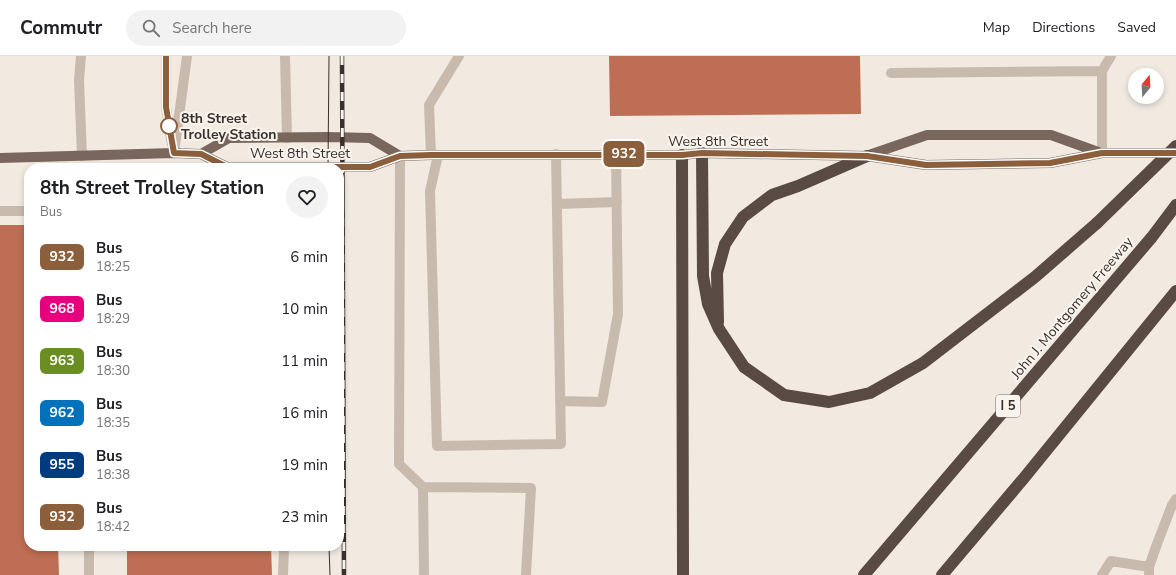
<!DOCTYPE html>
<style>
:root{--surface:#fff;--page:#f2f2f2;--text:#202124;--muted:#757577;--line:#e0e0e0}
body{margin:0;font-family:"Nunito Sans",sans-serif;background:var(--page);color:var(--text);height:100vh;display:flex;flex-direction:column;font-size:15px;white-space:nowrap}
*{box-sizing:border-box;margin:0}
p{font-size:13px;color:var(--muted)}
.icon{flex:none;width:22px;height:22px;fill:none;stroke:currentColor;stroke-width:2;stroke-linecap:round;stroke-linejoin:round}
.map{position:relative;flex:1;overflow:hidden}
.panel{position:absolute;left:24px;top:107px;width:320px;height:388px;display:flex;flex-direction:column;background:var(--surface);border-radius:16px;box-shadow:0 2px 6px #0003}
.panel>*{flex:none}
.badge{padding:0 8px;border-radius:6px;font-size:14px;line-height:26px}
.needle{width:26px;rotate:18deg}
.fabs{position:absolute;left:1128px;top:12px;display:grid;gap:8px}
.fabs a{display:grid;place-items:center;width:36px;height:36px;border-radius:50%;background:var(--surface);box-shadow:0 2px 6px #0003;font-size:20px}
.map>.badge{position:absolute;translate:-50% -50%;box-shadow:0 0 0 2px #fff}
.round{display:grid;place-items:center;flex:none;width:42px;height:42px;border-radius:21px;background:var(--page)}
.overview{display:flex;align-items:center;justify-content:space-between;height:68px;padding:0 16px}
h1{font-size:19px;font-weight:700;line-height:30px}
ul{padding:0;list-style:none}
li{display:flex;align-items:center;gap:12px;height:52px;padding:0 16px}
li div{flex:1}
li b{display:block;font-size:15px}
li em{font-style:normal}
li .badge{min-width:44px;font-weight:700;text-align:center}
header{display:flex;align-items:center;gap:24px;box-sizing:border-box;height:56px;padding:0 20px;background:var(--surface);border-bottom:1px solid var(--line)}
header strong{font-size:19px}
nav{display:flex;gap:22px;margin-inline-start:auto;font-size:14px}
.search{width:280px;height:36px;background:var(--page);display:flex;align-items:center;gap:10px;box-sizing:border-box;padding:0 14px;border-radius:22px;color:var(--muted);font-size:15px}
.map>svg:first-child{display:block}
</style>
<header>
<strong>Commutr</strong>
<div class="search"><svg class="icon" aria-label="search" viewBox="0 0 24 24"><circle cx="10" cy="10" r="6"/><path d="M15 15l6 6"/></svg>Search here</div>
<nav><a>Map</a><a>Directions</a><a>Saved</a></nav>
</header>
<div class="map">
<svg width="1176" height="519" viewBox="0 0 1176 519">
<rect width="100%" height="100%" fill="#f2eae1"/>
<path fill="#bd6e54" d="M609 0H860L861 58 610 60Z
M0 169H29V490H58L59 519H0Z
M127 490H271L272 519H127Z"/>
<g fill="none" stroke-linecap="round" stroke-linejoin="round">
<path stroke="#c9baae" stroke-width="10" d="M81 0 79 24 82 100
M166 0V51L172 88
M285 0 287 82
M1102 15V97
M891 17 1102 15 1111 0
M174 97 187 0
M431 99 429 49 459 0
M438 99 430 135 437 390 561 388 556 98
M400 100 399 408 423 431 531 432 526 519
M557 148 617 146
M0 155H29
M560 345 602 346 618 258 616 98
M423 431 424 519
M89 519V490
M283 519 284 490
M1102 519 1111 505 1149 511
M1149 519V511L1157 488 1172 449 1176 443"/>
<path stroke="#79675e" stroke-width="10" d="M201 98 229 82 327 81 370 82 400 100
M869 99 927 79H1051L1101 97
M0 102 174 97 201 98 227 111H370L400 100 431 99H682L702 97 867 100 926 109 1050 107 1102 97H1174"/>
<path stroke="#594a43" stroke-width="12" d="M702 97 703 220 708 248 719 273 744 311 784 339 829 346 870 337 923 307 1035 221 1097 167
M682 99 683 519
M718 266 717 217 725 188 743 161 772 139 798 130 867 100
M864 519 1152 181 1176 149
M942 519 1024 422 1176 235"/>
<path stroke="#39302c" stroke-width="1" d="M328 112 329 0
M329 490 330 519"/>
<defs>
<path id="rail" d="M342 0 344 519"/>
</defs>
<use href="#rail" stroke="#39302c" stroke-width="4.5"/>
<use href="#rail" stroke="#f9f4ee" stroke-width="3" stroke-dasharray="9" stroke-linecap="butt"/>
<path stroke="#594a43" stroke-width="12" d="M1097 167 1176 90"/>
</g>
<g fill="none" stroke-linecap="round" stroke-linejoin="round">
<defs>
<path id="line" d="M166 0V51L174 97 201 98 227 111H370L400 100 431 99H682L702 97 867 100 926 109 1050 107 1102 97H1176"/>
</defs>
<use href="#line" stroke="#fff" stroke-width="9"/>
<use href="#line" stroke="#8b5e3c" stroke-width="6"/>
</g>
<circle fill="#fff" stroke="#8b5e3c" stroke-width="2" cx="169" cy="70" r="8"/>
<g text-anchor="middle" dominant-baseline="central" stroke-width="4" stroke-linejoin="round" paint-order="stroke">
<rect fill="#f9f4ee" stroke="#736b66" stroke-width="1" x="996" y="339" width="24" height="22" rx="3"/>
<g font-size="13" font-weight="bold" fill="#39302c">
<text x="1008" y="350">I 5</text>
</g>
<g font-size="14" font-weight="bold" fill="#39302c" stroke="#f9f4ee" text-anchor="start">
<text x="181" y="62">8th Street<tspan x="181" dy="16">Trolley Station</tspan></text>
</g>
<g font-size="14" fill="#39302c" stroke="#f9f4ee">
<text x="718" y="85">West 8th Street</text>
<text x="300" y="97">West 8th Street</text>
<text transform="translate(1072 252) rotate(-50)">John J. Montgomery Freeway</text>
</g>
</g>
</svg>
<div class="fabs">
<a><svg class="needle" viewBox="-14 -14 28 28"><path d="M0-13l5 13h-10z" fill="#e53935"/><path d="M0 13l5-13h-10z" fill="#757577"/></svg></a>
</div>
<b class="badge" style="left:624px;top:98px;background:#8b5e3c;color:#fff">932</b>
<section class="panel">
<div class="overview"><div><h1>8th Street Trolley Station</h1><p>Bus</p></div><a class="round"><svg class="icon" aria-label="heart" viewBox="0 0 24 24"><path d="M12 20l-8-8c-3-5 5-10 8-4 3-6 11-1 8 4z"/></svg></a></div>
<ul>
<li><span class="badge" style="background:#8b5e3c;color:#fff">932</span><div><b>Bus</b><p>18:25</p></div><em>6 min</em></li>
<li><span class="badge" style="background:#e6007e;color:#fff">968</span><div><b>Bus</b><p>18:29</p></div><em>10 min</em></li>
<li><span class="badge" style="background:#6b8e23;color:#fff">963</span><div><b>Bus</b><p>18:30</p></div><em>11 min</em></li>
<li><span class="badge" style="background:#0072bc;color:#fff">962</span><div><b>Bus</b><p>18:35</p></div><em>16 min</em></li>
<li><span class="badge" style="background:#003b80;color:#fff">955</span><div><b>Bus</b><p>18:38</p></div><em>19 min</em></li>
<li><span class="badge" style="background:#8b5e3c;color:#fff">932</span><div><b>Bus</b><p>18:42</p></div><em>23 min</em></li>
</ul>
</section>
</div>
